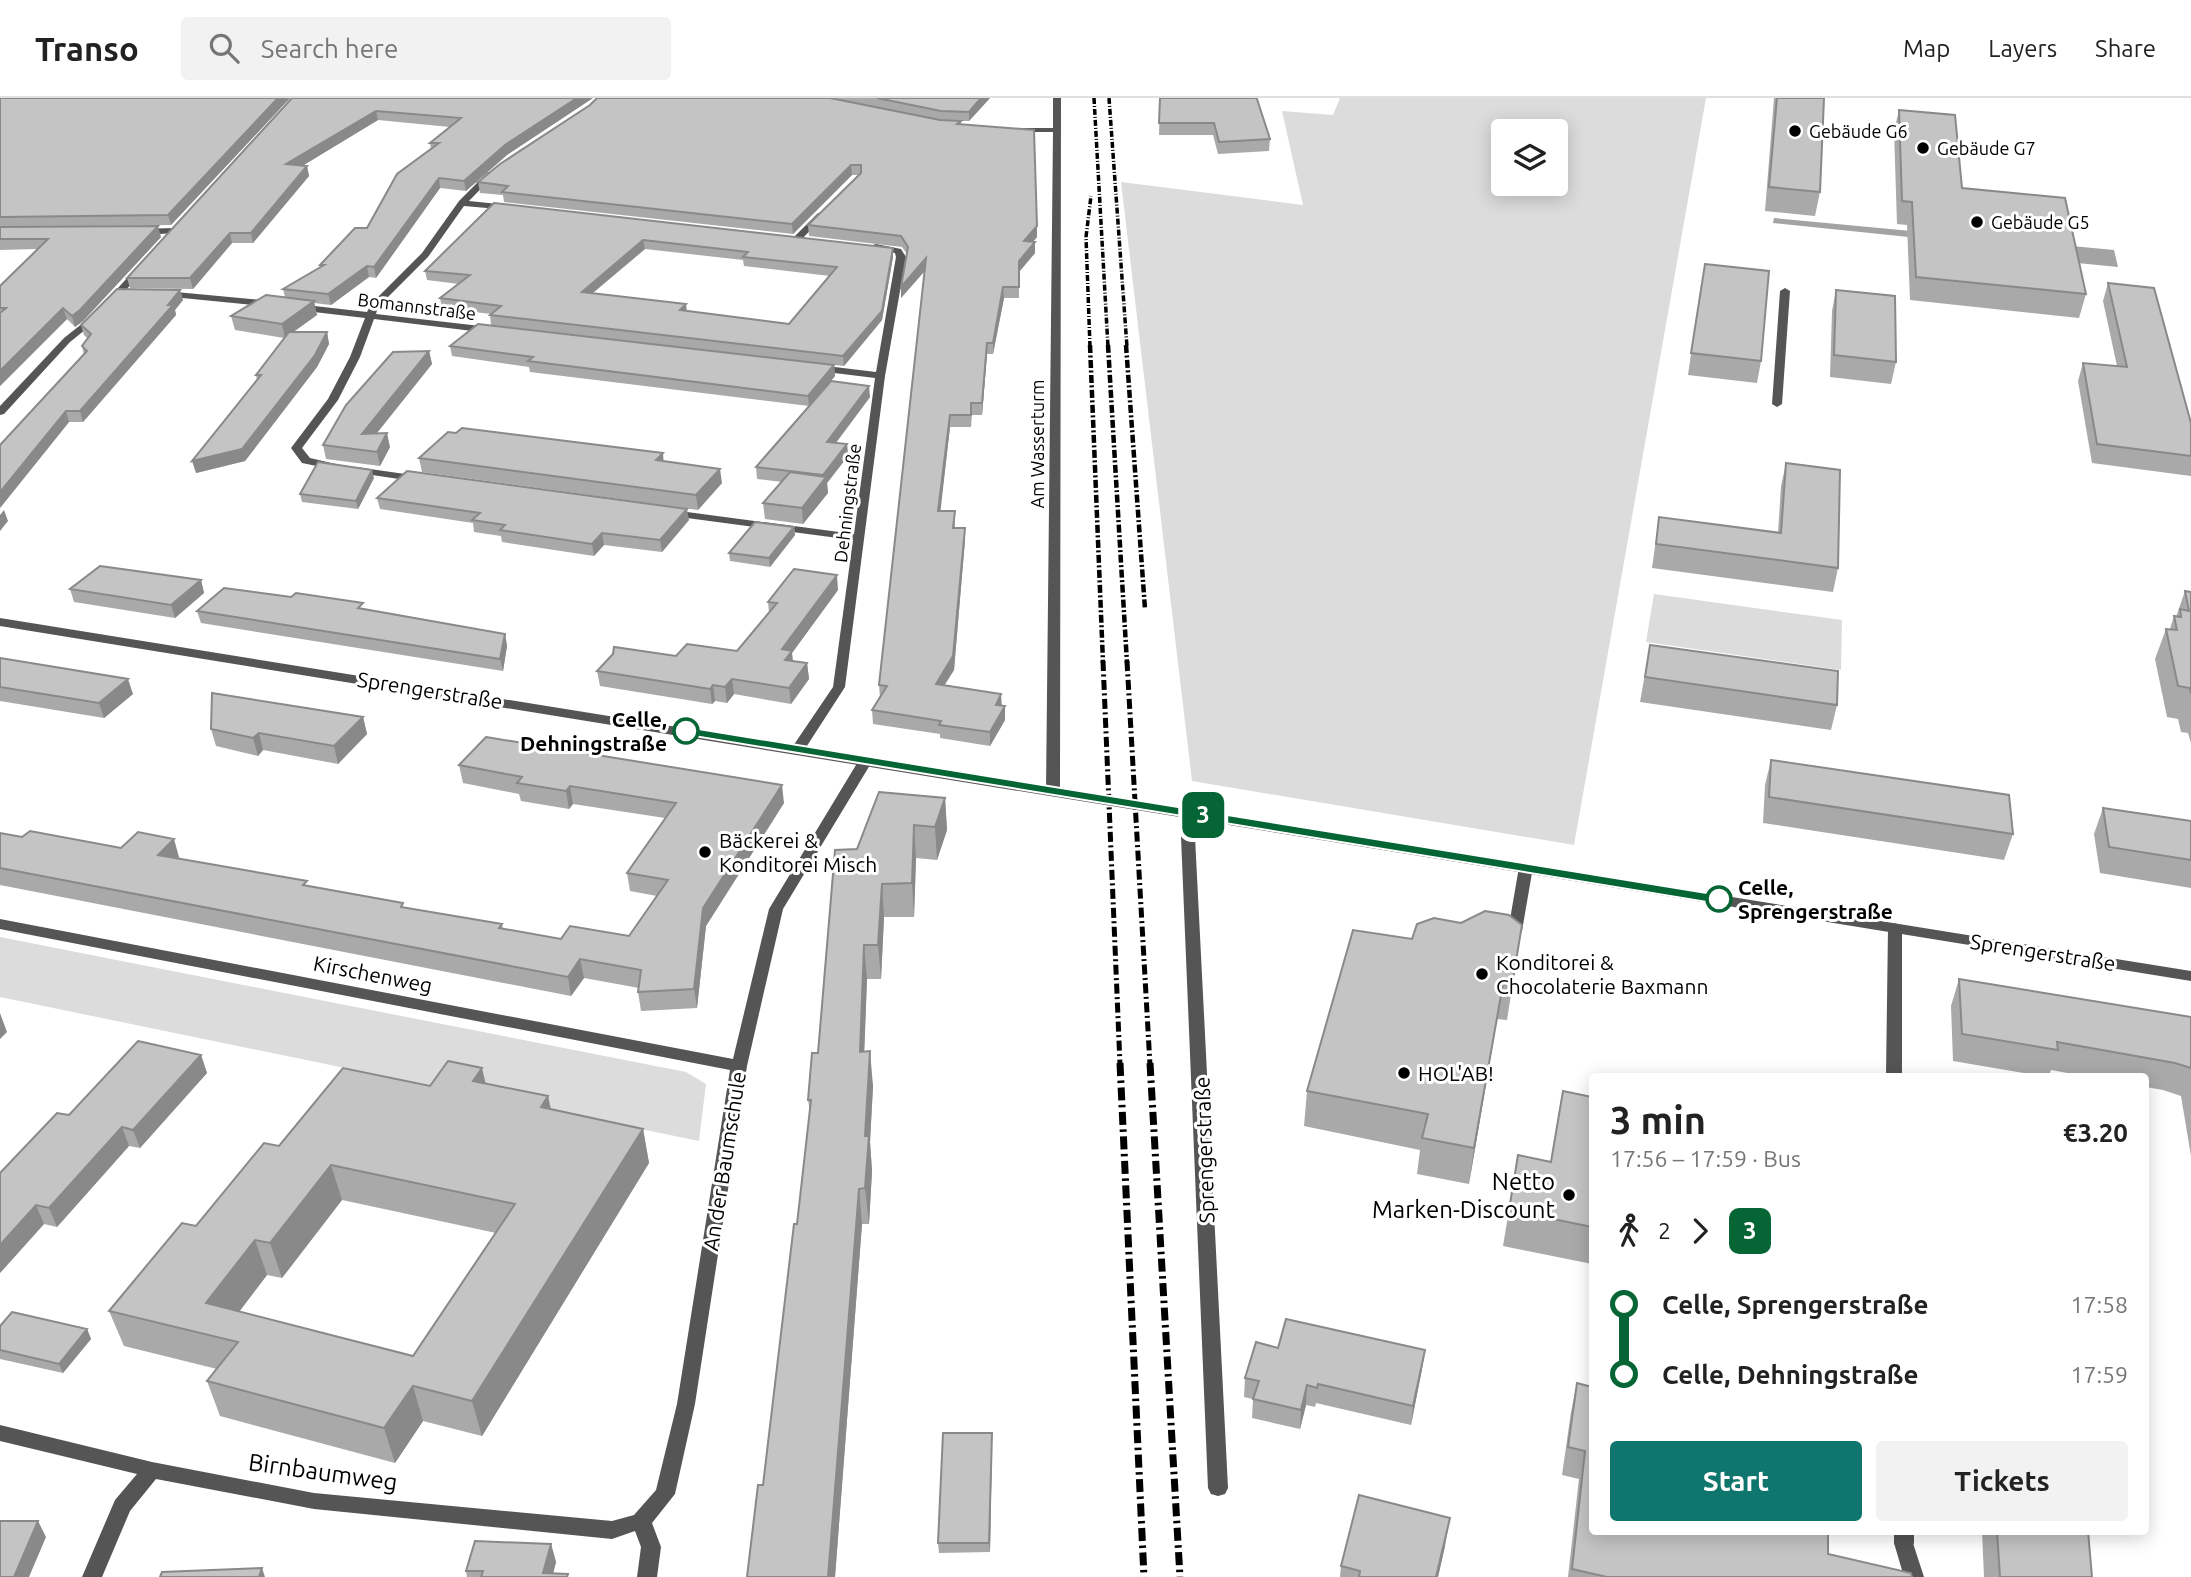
<!DOCTYPE html>
<meta charset="utf-8">
<style>
:root{--surface:#fff;--page:#f2f2f2;--text:#222;--muted:#767676;--line:#e0e0e0;--accent:#0f766e}
body{margin:0;font-family:Ubuntu,sans-serif;background:var(--page);color:var(--text);height:100vh;display:flex;flex-direction:column;font-size:26px;white-space:nowrap}
*{box-sizing:border-box;margin:0}
p{font-size:23px;color:var(--muted)}
.icon{flex:none;width:38px;height:38px;fill:none;stroke:currentColor;stroke-width:2;stroke-linecap:round;stroke-linejoin:round}
.map{position:relative;flex:1;overflow:hidden}
.sheet{position:absolute;left:1589px;top:975px;width:560px;height:462px;display:flex;flex-direction:column;background:var(--surface);border-radius:7px;box-shadow:0 4px 18px #0003}
.sheet>*{flex:none}
.badge{padding:0 14px;border-radius:10px;font-size:24px;line-height:46px}
.buttons{position:absolute;left:1491px;top:21px;display:grid;gap:14px}
.buttons a{display:grid;place-items:center;width:77px;height:77px;border-radius:7px;background:var(--surface);box-shadow:0 4px 18px #0003;font-size:35px}
.map>.badge{position:absolute;translate:-50% -50%;box-shadow:0 0 0 4px #fff}
.legs{display:flex;align-items:center;gap:10px;height:77px;padding:0 21px;font-size:23px}
.legs p{margin-inline-start:auto}
.overview{display:flex;align-items:center;justify-content:space-between;height:119px;padding:0 21px}
h1{font-size:38px;font-weight:700;line-height:52px}
.primary-button{display:flex;gap:14px;margin-top:auto;padding:14px 21px}
.primary-button a{flex:1;height:80px;border-radius:7px;background:var(--accent);color:#fff;font-size:28px;font-weight:700;line-height:80px;text-align:center}
.primary-button a+a{background:var(--page);color:var(--text)}
ul{padding:0 21px;list-style:none}
li{display:flex;align-items:center;gap:24px;height:70px;font-size:26px}
li i{display:grid;place-items:center;width:10px;height:100%;margin:0 9px;background:currentColor}
li i::after{content:'';width:18px;height:18px;margin:-9px;border:5px solid;border-radius:50%;background:var(--surface)}
li p{margin-inline-start:auto}
li:first-child i{background:linear-gradient(#0000 50%,currentColor 0)}
li:last-child i{background:linear-gradient(currentColor 50%,#0000 0)}
header{display:flex;align-items:center;gap:42px;box-sizing:border-box;height:98px;padding:0 35px;background:var(--surface);border-bottom:2px solid var(--line)}
header strong{font-size:33px}
nav{display:flex;gap:38px;margin-inline-start:auto;font-size:24px}
.search{width:490px;height:63px;background:var(--page);display:flex;align-items:center;gap:18px;box-sizing:border-box;padding:0 24px;border-radius:7px;color:var(--muted);font-size:26px}
.map>svg:first-child{display:block}
</style>
<header>
<strong>Transo</strong>
<div class="search"><svg class="icon" aria-label="search" viewBox="0 0 24 24"><circle cx="10" cy="10" r="6"/><path d="M15 15l6 6"/></svg>Search here</div>
<nav><a>Map</a><a>Layers</a><a>Share</a></nav>
</header>
<div class="map">
<svg width="2191" height="1479" viewBox="0 0 2191 1479">
<rect width="100%" height="100%" fill="#fff"/>
<path fill="#dcdcdc" fill-rule="evenodd" d="M1340 0H1706L1574 747 1192 683 1121 84 1303 107 1282 13 1333 17ZM1503 33H1556V86H1503Z
M1654 496 1842 522 1841 572 1646 544Z
M0 839 686 974 706 986 699 1043 0 899Z"/>
<path fill="#a3a3a3" d="M1774 120 2114 152 2118 169 1947 152 1928 141 1773 125Z"/>
<g fill="none" stroke-linecap="round" stroke-linejoin="round">
<path fill="#555" fill-rule="evenodd" d="M1785 190 1790 193 1782 306 1777 309 1772 306 1780 193Z
M1526 765 1533 769 1522 833 1515 838 1508 833 1519 769Z
M1904 1436 1911 1439 1924 1479H1904L1894 1445 1897 1439Z"/>
<path fill="#555" fill-rule="evenodd" d="M1053 0H1061L1060 692 1053 696 1046 692 1053 34H1016L1012 32 1016 30H1053Z
M488 74 495 76 469 103 508 107 512 110 511 112 464 108 428 159 378 209 376 216 489 229 494 232 489 235 374 221 360 259 338 302 302 350 310 360 340 367 341 369 336 372 302 365 291 350 328 301 350 259 365 220 297 212 292 209 297 206 367 214 371 206 422 155 459 103Z
M818 115 825 117 800 143H794V139Z
M174 130 177 131V135L141 137 137 134 141 131Z
M876 146 901 151 906 159 885 278 845 589 803 654 798 655 791 651 833 589 853 442 672 418 666 415 672 412 854 436 875 280 818 273 813 270 818 267 876 274 896 159 895 155 873 151V147Z
M138 168 146 170 113 206H107V202Z
M165 193 273 203 278 206 273 209 162 198V194Z
M93 217 101 219 70 244 4 316 0 317V308L64 240Z
M356 369 419 378 424 381 419 384 352 374V370Z
M866 658 873 662 783 811 747 968 695 1306 675 1396 652 1425 661 1449 657 1479H637L641 1449 635 1433 612 1441 314 1411 156 1381 130 1413 102 1479H82L115 1402 137 1376 0 1343V1327L152 1364 314 1395 612 1423 634 1417 656 1392 677 1306 730 972 0 831V821L733 961 769 811 859 662Z
M1192 711 1199 715 1195 739 1228 1390 1225 1396 1218 1398 1211 1396 1208 1390 1181 739 1185 715Z
M1895 825 1902 830V978H1886L1888 830Z
M1894 1433H1914V1445L1911 1451 1904 1454 1897 1451 1894 1445Z"/>
<path fill="#555" fill-rule="evenodd" d="M0 520 2191 873V883L0 528Z"/>
<path stroke="#000" stroke-width="3.5" stroke-dasharray="6 2 1 2" stroke-linecap="butt" d="M1094 0 1108 249
M1109 0 1127 249
M1090 249 1086 139 1091 98"/>
<path stroke="#000" stroke-width="4.5" stroke-dasharray="8 2.5 2 2.5" stroke-linecap="butt" d="M1090 247 1103 565
M1108 247 1127 565
M1126 247 1145 511"/>
<path stroke="#000" stroke-width="5" stroke-dasharray="10 3.5 2 3.5" stroke-linecap="butt" d="M1103 563 1120 967
M1127 563 1150 967"/>
<path stroke="#000" stroke-width="7" stroke-dasharray="13 4.5 2.5 4.5" stroke-linecap="butt" d="M1120 965 1144 1479
M1150 965 1180 1479"/>
</g>
<path fill="#a9a9a9" fill-rule="evenodd" d="M0 0H290L171 127 15 129 161 139 83 223 75 229 67 221 0 288V188L37 151 0 152Z
M292 0H593L507 57 466 93 440 90 376 180 369 179 331 207 314 205 317 217 293 234H327L329 246 317 269 245 363 196 375 257 282 256 277 284 240 235 232 231 218 285 199 283 191 321 169 320 167 367 130 431 51 430 45 450 29 378 22 302 68H307L309 78 253 145H232L193 191 130 190 127 180Z
M597 0H990L969 23H961V27L1037 139 1033 144H1035V155L1019 174V200H1004L993 256H987L982 317H972L971 329H950L940 413H955V430L965 442 954 572 944 588 1005 608V622L990 648 940 640V636L873 626 872 612 880 600 879 587 925 173 901 200V189L907 156 902 149 809 138 808 127 859 77H852L793 136 504 104 503 97 480 95 478 84 590 7Z
M1160 0 1270 41 1269 53 1218 56 1213 37H1159Z
M1774 0H1824L1820 94 1815 118 1765 113Z
M1899 12 1962 90 2086 196 2079 220 1910 202 1907 127 1897 126 1894 33Z
M494 105 893 159 882 222 844 268 491 227 490 217 491 216 442 210 440 200 459 186 427 182 425 173ZM645 151 743 162 744 168 830 178 789 226 687 213 593 195Z
M2108 185 2191 325V378L2092 365 2078 283 2083 265 2117 268 2103 203Z
M1701 187 1761 263 1757 285 1688 277Z
M180 192 183 202 175 212 176 217 83 324H69L0 410 84 257 82 248 88 241 84 237 81 227Z
M1836 192 1896 264 1891 286 1830 279 1832 213Z
M450 248 834 267 835 278 821 295 870 299 836 345 847 346 848 358 827 385 828 395 803 426 765 421 763 405 782 384 757 381 756 369 809 308 530 274 529 269 452 258Z
M429 253 432 266 376 336 390 349 380 368 326 361 323 347Z
M419 360 664 363 722 385 698 412 422 374Z
M1786 365 1838 470 1833 494 1652 470 1659 419 1778 435 1781 388Z
M374 380 358 411 302 404 300 396Z
M377 400 689 422 662 454 604 447 594 458 502 444 501 438 474 434 473 425 380 411Z
M794 429 795 437 770 469 730 463 729 455Z
M201 482 204 495 175 520 74 504 70 491Z
M838 492 792 555 793 563 807 565 809 581 791 606 734 596 727 605 715 603 712 606 600 588 597 573 676 558 737 553 769 514 768 504Z
M2185 493 2191 494V645L2188 635 2181 634 2178 621 2167 619 2155 561 2166 531H2170L2174 518 2176 519Z
M364 511 505 536 507 548 503 573 201 525 197 513Z
M1650 547 1837 607 1831 632 1640 604Z
M0 560 133 596 104 620 0 603Z
M363 619 367 636 338 666 263 652 258 658 216 648 211 631Z
M1771 662 2013 736 2004 762 1763 725 1765 687Z
M459 667 784 705 706 828 697 910 641 913 638 894 639 890 584 880 571 898 0 787V735L22 739 121 750 179 759 178 760 404 809 502 826 503 831 561 841 629 838 657 798 630 793 627 775 665 720 573 706 569 711 521 703 519 696 463 685Z
M945 700 947 732 937 762 916 760 914 819H884L881 881H867L864 954 873 988 870 1044 872 1073 869 1126H862L835 1479H747L763 1387 797 1126 810 1014 808 1002 857 751Z
M2103 710 2191 723V790L2100 775 2094 736Z
M1461 825 1522 827 1507 922 1497 921 1469 1086 1417 1076 1420 1052 1304 1028 1307 993 1412 841Z
M1959 881 2191 919V1058L2181 998 2163 992 2146 989V978H2084L2051 972 2049 978H2041L1953 963 1951 908Z
M201 957 207 975 140 1050 129 1048 57 1129 44 1126 0 1175 69 1017Z
M486 986 548 998 551 1011 643 1031 649 1065 482 1338 423 1323 395 1365 220 1318 207 1283 217 1271 124 1248 109 1213 279 1048 430 988ZM342 1102 496 1135 413 1258 239 1214 267 1177 282 1180Z
M1563 993 1592 999V1166L1503 1148 1518 1057 1551 1064Z
M0 1228 87 1231 91 1241 63 1275 0 1261Z
M1278 1250 1422 1271 1411 1327 1316 1305 1315 1309 1306 1307 1300 1331 1252 1320 1253 1301 1244 1299 1245 1280Z
M1577 1285 1828 1456 1912 1479H1568L1579 1381 1562 1377 1571 1314Z
M992 1335 990 1454 939 1455 938 1445Z
M1982 1433H2088L2092 1479H1984Z
M551 1446 556 1464 553 1476 568 1479H467L466 1473Z
M1445 1448 1438 1479H1340L1341 1468Z"/>
<path fill="#898989" d="M278 0H290L171 127 168 117Z
M577 0H593L507 57 466 93 464 83 505 47Z
M981 0H990L969 23V14Z
M376 13 378 22 289 76 286 66Z
M851 67 852 77 793 136 792 126Z
M307 68 309 78 253 145 251 135Z
M439 80 440 90 376 180 374 169Z
M158 128 161 139 83 223 75 229 72 218Z
M1037 128V139L1024 154V143Z
M230 135 232 145 193 191 190 180Z
M643 142 645 151 583 203 582 194Z
M1035 144V155L1019 174V200V163Z
M893 150V159L882 222 844 268 843 258Z
M926 160 927 170 901 200V189Z
M367 168 369 179 331 207 328 196Z
M1003 189 1004 200 993 256V245Z
M180 192 183 202 175 212 176 217 83 324 80 313Z
M314 203 317 217 285 240 282 226Z
M686 206 687 215 680 212Z
M63 210 67 221 0 288V273Z
M327 234 329 246 317 269 245 363 196 375 192 363Z
M987 245V256L982 317V305Z
M429 253 432 266 365 350 362 336Z
M834 267 835 278 809 308 808 298Z
M869 288 870 299 828 355 827 344Z
M66 313 69 324 0 410V394Z
M950 317V329L939 426 938 413Z
M387 335 390 349 380 368 377 354Z
M847 346 848 358 827 385 828 395 803 426 802 410 823 383V377Z
M663 355 664 369 656 362Z
M720 371 722 385 698 412 696 397Z
M372 372 374 380 358 411 356 403Z
M687 411 689 422 662 454 660 442Z
M4 412 8 423 0 433V417Z
M794 429 795 437 770 469 769 460Z
M965 430V442L954 572 936 600V586Z
M602 435 604 447 594 458 592 446Z
M837 477 838 492 792 555 793 568 787 577 782 551Z
M201 482 204 495 175 520 171 507Z
M505 536 507 548 503 573 500 561Z
M807 565 809 581 791 606 789 590Z
M128 581 133 596 104 620 99 605Z
M732 581 734 596 727 605 725 589Z
M713 587 715 603 712 606 710 591Z
M1001 596 1002 610 996 607Z
M1005 608V622L990 648V634Z
M363 619 367 636 338 666 334 648Z
M259 635 263 652 258 658 253 640Z
M782 687 784 705 706 828 697 910 694 891 703 810Z
M570 688 573 706 569 711 566 693Z
M945 700 947 732 937 762 935 729Z
M914 727 916 760 914 819 912 785Z
M174 741 179 759 163 775 158 757Z
M882 786 884 819 881 881 878 847Z
M864 847 867 881 863 988 860 954Z
M580 861 584 880 571 898 568 879Z
M1503 886 1497 921 1469 1086 1474 1050Z
M0 915 7 934 0 941Z
M870 953 873 988 870 1044 872 1073 869 1126 865 1090V1038Z
M201 957 207 975 140 1050 133 1032Z
M482 970 490 1004 473 983Z
M548 998 555 1033 541 1009Z
M122 1029 129 1048 57 1129 49 1110Z
M643 1031 649 1065 482 1338 472 1303Z
M331 1067 342 1102 282 1180 270 1145Z
M859 1091 862 1126 835 1479H828Z
M36 1107 44 1126 0 1175V1147Z
M255 1142 267 1177 219 1240 206 1205Z
M87 1231 91 1241 63 1275 59 1266Z
M1425 1252 1422 1271 1411 1327 1413 1308Z
M1307 1287 1306 1307 1300 1331 1301 1312Z
M413 1288 423 1323 395 1365 384 1330Z
M992 1335V1344L990 1454 989 1445Z
M1450 1420 1445 1448 1438 1479H1436Z
M38 1423 46 1439 29 1479H14Z
M551 1446 556 1464 552 1479 543 1475Z
M262 1470 265 1479H259Z"/>
<path fill="#c4c4c4" stroke="#898989" stroke-width="2" fill-rule="evenodd" d="M0 0H278L168 117 0 119Z
M292 0H577L505 47 464 83 439 80 374 169 367 168 328 196 283 191 324 167H320L355 130H367L397 76 439 45H430L461 20 376 13 286 66 307 68 251 135H230L190 180H127Z
M597 0H830L940 22 961 23 957 26 1034 32 1037 128 1024 143 1035 144 1019 163V189H1003L993 245H987L982 305H971V317H950L938 413H955L953 430H965L953 558 936 586 1001 596 996 607 1005 608 990 634 939 627 941 623 872 612 887 588 879 587 926 160 901 189 908 149 901 138 808 127 861 75V67H851L792 126 502 94 508 88 478 84 500 66 590 7Z
M877 0H981L969 14 941 13Z
M1160 0H1256L1257 1 1270 41 1219 44 1214 25H1159Z
M1777 0H1824L1820 94 1769 89Z
M1899 12 1955 17 1962 90 2065 100 2086 196 1916 179 1912 104 1902 103Z
M494 105 893 150 882 213 843 258 490 217 501 208 440 200 470 177 425 173ZM643 142 748 154 743 159 837 169 789 226 680 212 686 206 582 194Z
M158 128 80 212 72 218 63 210 0 273V215L6 210H0V188L48 141H0V129Z
M1705 166 1769 173 1761 263 1691 255Z
M2108 185 2154 190 2191 325V358L2097 346 2083 265 2127 269Z
M117 191 180 192 168 207H173L80 313H66L0 394V347L87 253 82 248 91 236 81 227Z
M1836 192 1895 198 1896 264 1834 257Z
M266 197 314 203 282 226 231 218Z
M478 226 834 267 808 298 528 263 533 259 450 248Z
M289 234H327L315 257 242 351 192 363 261 277H256Z
M429 253 362 336 387 335 377 354 323 347 346 307 393 254Z
M831 283 869 288 827 344 847 346 823 377 756 369Z
M462 330 663 355 656 362 720 371 696 397 419 360 448 334 456 335Z
M318 364 372 372 356 403 300 396Z
M1786 365 1840 372 1838 470 1656 446 1659 419 1781 435Z
M407 373 687 411 660 442 602 435 592 446 500 432 505 427 472 422 480 415 377 400Z
M790 374 826 379 802 410 763 405Z
M755 424 794 429 769 460 729 455Z
M100 468 201 482 171 507 70 491Z
M794 471 837 477 782 551 792 553 785 562 807 565 789 590 732 581 725 589 713 587 710 591 597 573 613 556 614 549 676 558 687 546 737 553 777 505 768 504Z
M224 490 291 499 296 495 363 505 358 510 505 536 500 561 197 513Z
M2185 493 2191 494V596L2190 590 2178 588 2166 531 2177 532 2174 518 2181 519 2180 511 2189 513Z
M1650 547 1838 573 1837 607 1645 579Z
M0 560 128 581 99 605 0 589Z
M212 595 363 619 334 648 259 635 253 640 211 631Z
M486 639 782 687 703 810 694 891 638 894 641 872 580 861 568 879 0 770V735L22 739 30 733 121 750 138 734 174 741 158 757 307 783 303 787 403 805 401 809 502 826 499 830 561 841 570 828 629 838 668 782 627 775 676 705 570 688 566 693 517 685 522 679 459 667Z
M1771 662 2009 697 2013 736 1769 699Z
M879 694 945 700 935 729 914 727 912 785 882 786 878 847H864L860 954 870 953 865 1038H869L865 1090 859 1091 828 1479H747L758 1387H763L794 1126H797L811 1002H808L812 955H818L835 752 857 751Z
M2103 710 2191 723V762L2109 749Z
M1485 813 1509 817 1522 827 1512 887 1503 886 1474 1050 1422 1040 1428 1016 1307 993 1353 832 1412 841 1417 826 1434 820 1461 825Z
M1959 881 2191 919V970L2175 965 2057 944 2058 952 1962 936Z
M138 943 201 957 133 1032 122 1029 49 1110 36 1107 0 1147V1075L57 1015 69 1017Z
M448 963 482 970 473 983 548 998 541 1009 643 1031 472 1303 413 1288 384 1330 207 1283 238 1244 109 1213 182 1125 196 1128 264 1045 279 1048 343 970 430 988ZM331 1067 515 1106 413 1258 206 1205 255 1142 270 1145Z
M1563 993 1592 999V1129L1509 1112 1518 1057 1551 1064Z
M12 1214 87 1231 59 1266 0 1252V1228Z
M1286 1221 1425 1252 1413 1308 1318 1286 1317 1290 1307 1287 1301 1312 1253 1301 1259 1283 1245 1280 1256 1244 1278 1250Z
M1577 1285 1592 1289V1433H1828V1456L1911 1475 1912 1479H1607L1572 1471 1585 1353 1568 1349Z
M943 1335H992L989 1445H938Z
M1359 1397 1450 1420 1436 1479H1359L1360 1473 1341 1468Z
M0 1423H38L14 1479H0Z
M1997 1433H2088L2092 1479H2000Z
M475 1443 551 1446 543 1475 568 1476 567 1479H481L483 1473H466Z
M262 1470 259 1479H160L162 1474Z"/>
<path fill="#066534" stroke="#fff" stroke-width="2" d="M686 629 1719 797 1726 801 1719 806 682 636V630Z"/>
<g fill="#000" stroke="#fff" stroke-width="2.5">
<circle cx="1795" cy="33" r="7"/>
<circle cx="1923" cy="50" r="7"/>
<circle cx="1977" cy="124" r="7"/>
<circle cx="705" cy="754" r="7"/>
<circle cx="1482" cy="876" r="7"/>
<circle cx="1404" cy="975" r="7"/>
<circle cx="1569" cy="1097" r="7"/>
</g>
<g fill="#fff" stroke="#066534" stroke-width="3.5">
<circle cx="686" cy="633" r="12"/>
<circle cx="1719" cy="801" r="12"/>
</g>
<g text-anchor="middle" dominant-baseline="central" stroke-width="6" stroke-linejoin="round" paint-order="stroke">
<g font-size="18" fill="#000" stroke="#fff" text-anchor="start">
<text x="1809" y="33">Gebäude G6</text>
<text x="1937" y="50">Gebäude G7</text>
<text x="1991" y="124">Gebäude G5</text>
</g>
<g font-size="18" fill="#000" stroke="#fff">
<text transform="translate(417 208) rotate(7)">Bomannstraße</text>
<text transform="translate(1037 346) rotate(-90)">Am Wasserturm</text>
<text transform="translate(847 405) rotate(-83)">Dehningstraße</text>
</g>
<g font-size="21" fill="#000" stroke="#fff">
<text transform="translate(430 592) rotate(9)">Sprengerstraße</text>
<text transform="translate(2043 854) rotate(9)">Sprengerstraße</text>
<text transform="translate(373 876) rotate(11)">Kirschenweg</text>
<text transform="translate(1204 1052) rotate(-92)">Sprengerstraße</text>
<text transform="translate(724 1063) rotate(-81)">An der Baumschule</text>
</g>
<g font-size="21" font-weight="bold" fill="#000" stroke="#fff" text-anchor="end">
<text x="667" y="621">Celle,<tspan x="667" dy="24">Dehningstraße</tspan></text>
<text x="1738" y="789" text-anchor="start">Celle,<tspan x="1738" dy="24">Sprengerstraße</tspan></text>
</g>
<g font-size="21" fill="#000" stroke="#fff" text-anchor="start">
<text x="719" y="742">Bäckerei &amp;<tspan x="719" dy="24">Konditorei Misch</tspan></text>
<text x="1496" y="864">Konditorei &amp;<tspan x="1496" dy="24">Chocolaterie Baxmann</tspan></text>
<text x="1418" y="975">HOL'AB!</text>
</g>
<g font-size="24" fill="#000" stroke="#fff" text-anchor="end">
<text x="1555" y="1083">Netto<tspan x="1555" dy="28">Marken-Discount</tspan></text>
</g>
<g font-size="24" fill="#000" stroke="#fff">
<text transform="translate(323 1374) rotate(8)">Birnbaumweg</text>
</g>
</g>
</svg>
<div class="buttons">
<a><svg class="icon" aria-label="layers" viewBox="0 0 24 24"><path d="M12 4l9 5-9 5-9-5zM3 14l9 5 9-5"/></svg></a>
</div>
<b class="badge" style="left:1203px;top:717px;background:#066534;color:#fff">3</b>
<section class="sheet">
<div class="overview"><div><h1>3 min</h1><p>17:56 – 17:59 · Bus</p></div><b>€3.20</b></div>
<div class="legs"><svg class="icon" aria-label="walk" viewBox="0 0 24 24"><circle cx="13" cy="4" r="2"/><path d="M13 8l-2 6 4 7M11 14l-3 7M7 12l3-4h3l4 4"/></svg>2<svg class="icon" aria-label="forward" viewBox="0 0 24 24"><path d="M9 5l7 7-7 7"/></svg><b class="badge" style="background:#066534;color:#fff">3</b></div>
<ul>
<li><i style="color:#066534"></i><b>Celle, Sprengerstraße</b><p>17:58</p></li>
<li><i style="color:#066534"></i><b>Celle, Dehningstraße</b><p>17:59</p></li>
</ul>
<div class="primary-button"><a>Start</a><a>Tickets</a></div>
</section>
</div>
